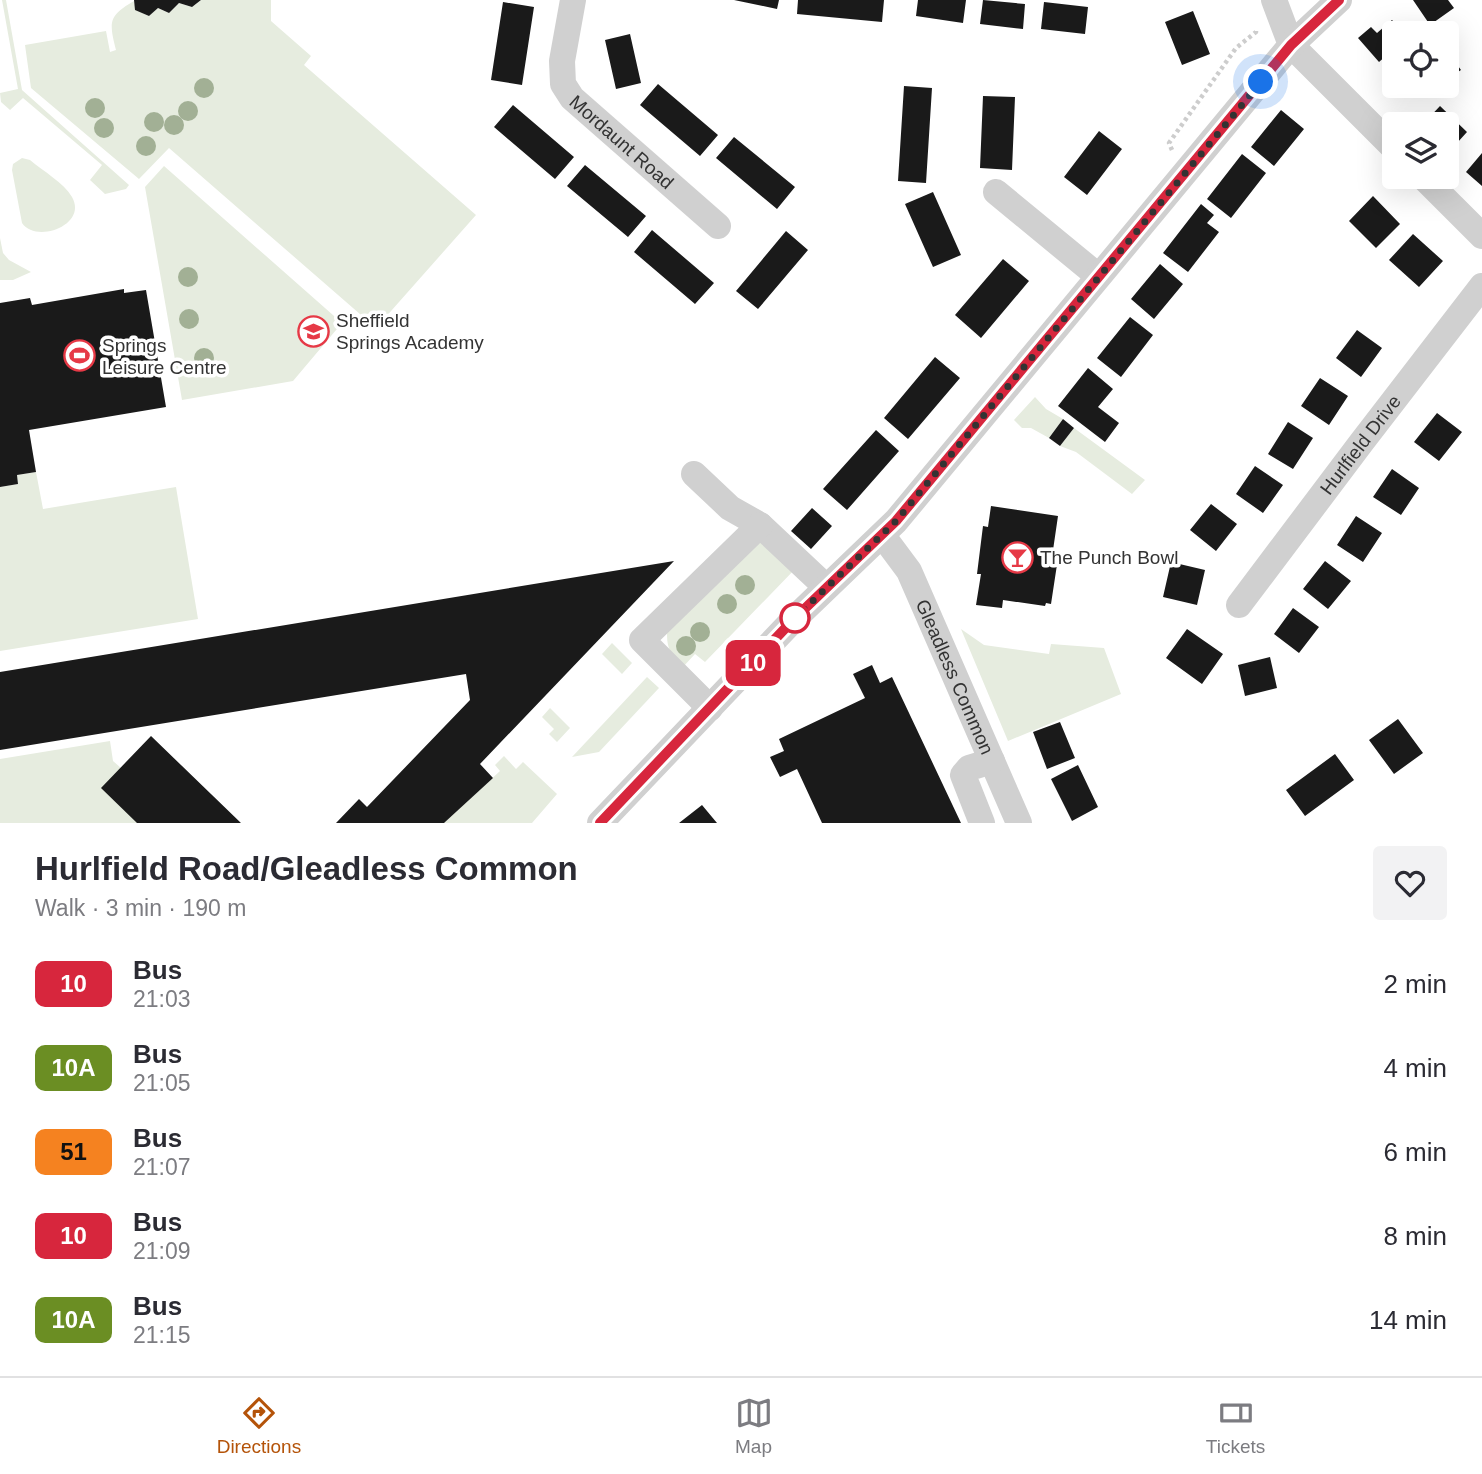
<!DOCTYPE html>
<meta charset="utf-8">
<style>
:root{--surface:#fff;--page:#f2f2f3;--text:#2b2b33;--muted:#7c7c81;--line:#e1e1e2;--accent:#b45309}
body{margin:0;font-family:Arial,sans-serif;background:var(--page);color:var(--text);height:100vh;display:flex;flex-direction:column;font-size:26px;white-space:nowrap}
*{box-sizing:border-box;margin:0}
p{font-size:23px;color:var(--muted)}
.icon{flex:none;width:38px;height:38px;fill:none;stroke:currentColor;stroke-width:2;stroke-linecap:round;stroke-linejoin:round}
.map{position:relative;height:823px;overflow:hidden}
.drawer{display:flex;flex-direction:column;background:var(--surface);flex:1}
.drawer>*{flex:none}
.badge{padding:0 14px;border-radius:10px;font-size:24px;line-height:46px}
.controls{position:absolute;left:1382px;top:21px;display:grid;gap:14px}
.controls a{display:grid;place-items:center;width:77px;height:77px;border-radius:7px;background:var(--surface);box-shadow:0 7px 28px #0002;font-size:35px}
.you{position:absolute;width:35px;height:35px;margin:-18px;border:5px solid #fff;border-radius:50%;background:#1a73e8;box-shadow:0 0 0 10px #1a73e833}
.map>.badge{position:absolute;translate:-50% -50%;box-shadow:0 0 0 4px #fff}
.round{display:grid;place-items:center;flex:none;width:74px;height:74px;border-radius:7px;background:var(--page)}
.headline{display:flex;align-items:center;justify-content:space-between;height:119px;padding:0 35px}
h1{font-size:33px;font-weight:800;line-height:52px}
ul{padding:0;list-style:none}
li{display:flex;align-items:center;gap:21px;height:84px;padding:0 35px}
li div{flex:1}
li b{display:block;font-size:26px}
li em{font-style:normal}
li .badge{min-width:77px;font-weight:700;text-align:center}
.tabs{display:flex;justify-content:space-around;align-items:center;height:98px;border-top:2px solid var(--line);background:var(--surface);font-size:19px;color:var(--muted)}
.tabs a{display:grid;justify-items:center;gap:4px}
.tabs .selected{color:var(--accent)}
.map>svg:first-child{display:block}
</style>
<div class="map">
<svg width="1482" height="823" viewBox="0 0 1482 823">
<rect width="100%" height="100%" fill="#fff"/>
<path fill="#e6ecdf" d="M2 0H6L22 90 129 185 126 189 105 194 90 180 102 165 23 98 10 110 1 102 0 93 18 89Z
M201 0H271V21L311 56 304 65 476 215 376 328 169 148 139 179 31 88 25 45 106 31 110 52 116 50C109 22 108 16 134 1L136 10 149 16 158 8 169 13 179 3 192 7Z
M22 158 30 160C43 171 64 183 72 197 88 225 36 244 22 223L12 170 13 164Z
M164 166 342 323 293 381 182 400 145 187Z
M0 238 3 253 9 260 31 272 13 280H0Z
M1035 397 1046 409 1063 419 1049 438 1031 428H1022L1014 420Z
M1074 428 1145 480 1132 494 1076 452 1060 446Z
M36 472 43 509 176 487 198 619 0 651V487L18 484 17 475Z
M761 543 797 567 705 662 695 654 682 668C669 653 665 645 668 625L751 544Z
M961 629 984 645 1049 654 1051 644 1104 648 1121 694 1008 741Z
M612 643 632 663 622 674 602 654Z
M647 677 659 688 599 752 572 757Z
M550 708 570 728 557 742 549 734 554 729 542 717Z
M110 741 113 761 121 768 137 823H0V759Z
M504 756 516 769 523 762 557 794 532 823H444L500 771 495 765Z"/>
<path fill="#1a1a1a" d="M134 0H201L192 7 179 3 169 13 158 8 149 16 135 10Z
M734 0H779L777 9Z
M798 0H884L882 22 797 14Z
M918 0H966L963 23 916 16Z
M983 0 1025 4 1023 29 980 24Z
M1413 0H1448L1454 8 1430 25Z
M503 2 534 7 522 85 491 80Z
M1044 2 1088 7 1085 34 1041 29Z
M1193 11 1210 54 1182 65 1165 22Z
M1392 20 1404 33H1395V48L1379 62 1358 38 1371 27 1377 33Z
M630 34 641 83 616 89 605 40Z
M1447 51 1461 70 1447 79Z
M658 84 718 135 700 156 640 105Z
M904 86 932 88 926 183 898 181Z
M983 96 1015 97 1012 170 980 168Z
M513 105 574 157 555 179 494 127Z
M1440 106 1467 132 1447 154V124H1423Z
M1281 110 1304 129 1274 166 1251 147Z
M1099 131 1122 149 1087 195 1064 177Z
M734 137 795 187 777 209 716 158Z
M1482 153V186L1466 172Z
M1242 154 1266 173 1231 218 1207 199Z
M585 165 646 216 628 237 567 186Z
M933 192 961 255 933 267 905 204Z
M1373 196 1400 224 1376 248 1349 221Z
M1201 204 1214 215 1207 223 1219 232 1188 272 1163 253Z
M652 230 714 283 695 304 634 252Z
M786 231 808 250 758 309 736 291Z
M1413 234 1443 261 1419 287 1389 260Z
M1003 259 1029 281 981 338 955 315Z
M1160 264 1183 284 1154 319 1131 299Z
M124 289V293L146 290 166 407 29 430 36 472 17 475 18 484 0 487V303L30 298 32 305Z
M1130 317 1153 335 1121 377 1097 358Z
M1357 330 1382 348 1361 377 1336 358Z
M935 357 960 378 908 439 884 418Z
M1088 368 1113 389 1098 407 1119 423 1105 442 1058 406Z
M1320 378 1348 396 1329 425 1301 406Z
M1437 413 1462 432 1439 461 1414 442Z
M1063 419 1074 428 1060 446 1049 438Z
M1288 422 1313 438 1293 469 1268 454Z
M876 430 899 451 847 510 823 489Z
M1255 466 1283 485 1263 513 1236 494Z
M1392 469 1419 488 1401 515 1373 497Z
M1211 504 1237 524 1216 551 1190 530Z
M991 506 1058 516 1052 557 1058 558 1051 604 1046 603 1045 606 1003 600 1002 608 976 605 981 574H977L983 526 988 527Z
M812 508 832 526 811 549 791 531Z
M1356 516 1382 533 1363 562 1337 545Z
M674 561 480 764 493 778 444 823H336L359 799 367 807 470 700 466 674 0 750V672Z
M1325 561 1351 581 1328 609 1303 589Z
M1171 562 1205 570 1197 605 1163 597Z
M1293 608 1319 627 1299 653 1274 634Z
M1187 629 1223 654 1202 684 1166 658Z
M1270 657 1277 688 1245 696 1238 665Z
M872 665 880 683 892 677 961 823H822L797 769 780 777 770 757 784 751 779 739 865 698 853 674Z
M1398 719 1423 753 1394 774 1369 740Z
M1060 722 1075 758 1047 769 1033 732Z
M151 736 241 823H137L101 788Z
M1335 754 1354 780 1305 816 1286 790Z
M1078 765 1098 807 1072 821 1051 779Z
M702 805 717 823H679Z"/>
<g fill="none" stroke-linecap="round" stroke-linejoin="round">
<path stroke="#cdcdcd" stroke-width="4.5" stroke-dasharray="3.5 3.5" stroke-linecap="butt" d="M1172 150 1169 143 1236 48 1256 32V29"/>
<g stroke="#d0d0d0" stroke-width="26">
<path id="s1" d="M573 0 562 61 563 84 572 98 718 226"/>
<path d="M1274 0 1291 45 1395 149"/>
<path d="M1423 177 1482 236"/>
<path d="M996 192 1098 276"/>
<path d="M694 474 730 508 760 525 826 587"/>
<path id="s2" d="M883 536 909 571 1019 823"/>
<path id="s3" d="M1239 605 1361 443 1482 286"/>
<path d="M710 708 642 640 760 525"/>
<path d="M600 823 795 618 896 521 1291 45 1339 0"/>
<path d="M982 823 963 775 969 768 992 761"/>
</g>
</g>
<g fill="#a2b095">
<circle cx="204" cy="88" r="10"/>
<circle cx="95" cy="108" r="10"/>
<circle cx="188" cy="111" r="10"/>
<circle cx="154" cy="122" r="10"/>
<circle cx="174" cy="125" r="10"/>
<circle cx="104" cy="128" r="10"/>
<circle cx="146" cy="146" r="10"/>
<circle cx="188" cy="277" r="10"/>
<circle cx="189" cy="319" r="10"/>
<circle cx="204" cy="358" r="10"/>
<circle cx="745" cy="585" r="10"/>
<circle cx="727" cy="604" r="10"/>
<circle cx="700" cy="632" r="10"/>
<circle cx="686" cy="646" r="10"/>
</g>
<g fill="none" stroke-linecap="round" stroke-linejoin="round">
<defs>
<path id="line" d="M600 823 795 618 896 521 1291 45 1339 0"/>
</defs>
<use href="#line" stroke="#fff" stroke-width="16"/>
<use href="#line" stroke="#d7263d" stroke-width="10"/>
<path stroke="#333" stroke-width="7" stroke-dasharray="0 12.6" d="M795 618 896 521 1261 82"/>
</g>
<defs>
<symbol id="school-ring" viewBox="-11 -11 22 22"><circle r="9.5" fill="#fff" stroke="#e63946" stroke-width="1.5"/><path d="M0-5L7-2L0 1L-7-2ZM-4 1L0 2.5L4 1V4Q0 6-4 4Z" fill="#e63946"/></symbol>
<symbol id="stadium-ring" viewBox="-11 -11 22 22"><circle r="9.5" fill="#fff" stroke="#e63946" stroke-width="1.5"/><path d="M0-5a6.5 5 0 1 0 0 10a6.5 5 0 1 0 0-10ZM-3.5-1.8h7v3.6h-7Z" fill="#e63946"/></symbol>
<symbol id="bar-ring" viewBox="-11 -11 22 22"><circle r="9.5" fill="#fff" stroke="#e63946" stroke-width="1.5"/><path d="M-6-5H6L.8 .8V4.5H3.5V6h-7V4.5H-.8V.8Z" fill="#e63946"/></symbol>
</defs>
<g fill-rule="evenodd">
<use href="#school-ring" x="296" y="314" width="35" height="35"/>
<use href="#stadium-ring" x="62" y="338" width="35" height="35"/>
<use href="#bar-ring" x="1000" y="540" width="35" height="35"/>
</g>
<circle fill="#fff" stroke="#d7263d" stroke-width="3.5" cx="795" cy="618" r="14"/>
<g text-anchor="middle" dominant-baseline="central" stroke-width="7" stroke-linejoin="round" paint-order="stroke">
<g font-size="19" fill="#333" stroke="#fff">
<text stroke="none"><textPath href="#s1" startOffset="168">Mordaunt Road</textPath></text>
<text stroke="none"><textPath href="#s3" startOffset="201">Hurlfield Drive</textPath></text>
<text stroke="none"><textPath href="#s2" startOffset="159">Gleadless Common</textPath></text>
</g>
<g font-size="19" fill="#333" stroke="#fff" text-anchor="start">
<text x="336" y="320">Sheffield<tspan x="336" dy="22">Springs Academy</tspan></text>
<text x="102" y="345">Springs<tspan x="102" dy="22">Leisure Centre</tspan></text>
<text x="1040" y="557">The Punch Bowl</text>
</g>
</g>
</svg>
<div class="controls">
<a><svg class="icon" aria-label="locate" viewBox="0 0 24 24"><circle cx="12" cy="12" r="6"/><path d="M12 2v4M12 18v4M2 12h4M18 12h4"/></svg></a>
<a><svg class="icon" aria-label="layers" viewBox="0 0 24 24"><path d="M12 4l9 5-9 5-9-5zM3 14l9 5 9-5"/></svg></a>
</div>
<div class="you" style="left:1261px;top:82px"></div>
<b class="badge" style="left:753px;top:663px;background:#d7263d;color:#fff">10</b>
</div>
<section class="drawer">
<div class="headline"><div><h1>Hurlfield Road/Gleadless Common</h1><p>Walk · 3 min · 190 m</p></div><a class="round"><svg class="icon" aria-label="heart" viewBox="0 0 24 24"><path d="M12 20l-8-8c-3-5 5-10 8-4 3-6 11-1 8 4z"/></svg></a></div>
<ul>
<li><span class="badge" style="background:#d7263d;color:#fff">10</span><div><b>Bus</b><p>21:03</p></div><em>2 min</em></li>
<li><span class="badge" style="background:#6b8e23;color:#fff">10A</span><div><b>Bus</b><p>21:05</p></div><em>4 min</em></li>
<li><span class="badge" style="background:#f58220;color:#111">51</span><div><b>Bus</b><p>21:07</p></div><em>6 min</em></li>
<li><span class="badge" style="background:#d7263d;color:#fff">10</span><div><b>Bus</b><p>21:09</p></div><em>8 min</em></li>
<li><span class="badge" style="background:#6b8e23;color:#fff">10A</span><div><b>Bus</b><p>21:15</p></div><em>14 min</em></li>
</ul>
</section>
<nav class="tabs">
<a class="selected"><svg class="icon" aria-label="directions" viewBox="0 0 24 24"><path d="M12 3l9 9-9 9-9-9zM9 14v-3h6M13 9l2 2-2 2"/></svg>Directions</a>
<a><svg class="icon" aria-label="map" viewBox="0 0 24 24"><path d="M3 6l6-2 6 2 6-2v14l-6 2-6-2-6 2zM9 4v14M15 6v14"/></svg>Map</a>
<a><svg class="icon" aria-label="tickets" viewBox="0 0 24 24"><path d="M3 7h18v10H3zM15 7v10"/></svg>Tickets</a>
</nav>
